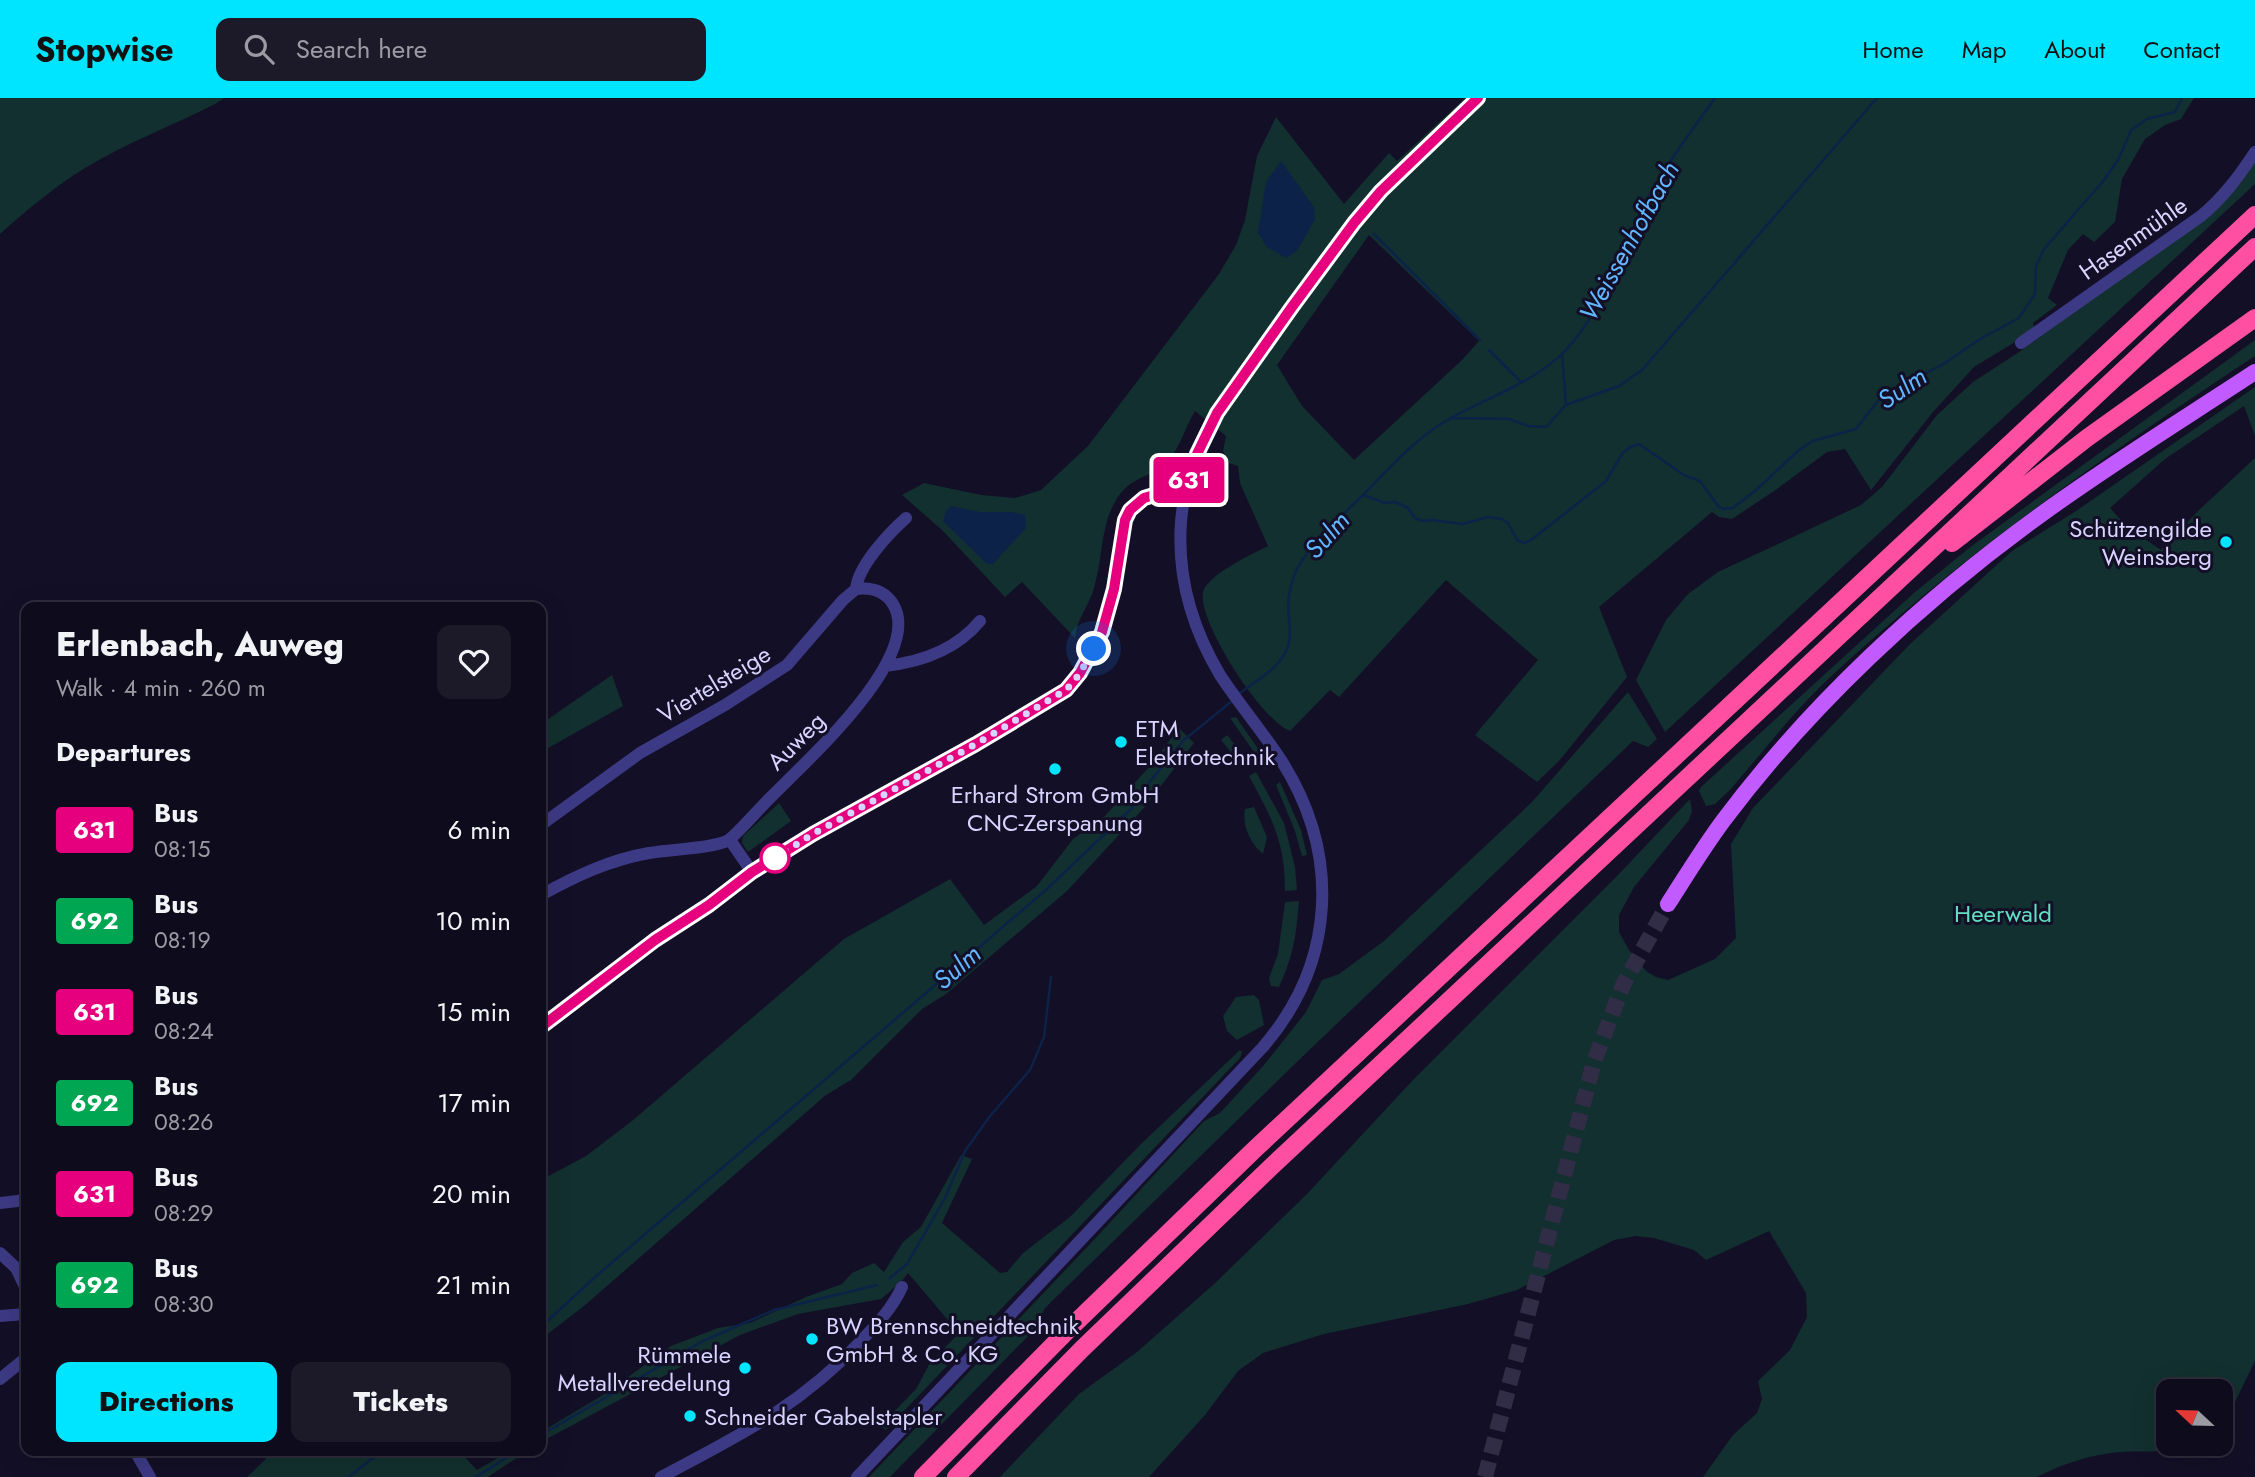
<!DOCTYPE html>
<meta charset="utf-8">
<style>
:root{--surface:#0e0b1c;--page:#1c1929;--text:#f1f3f6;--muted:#9b9ba3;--line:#2e2b3b;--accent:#00e5ff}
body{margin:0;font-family:Jost,sans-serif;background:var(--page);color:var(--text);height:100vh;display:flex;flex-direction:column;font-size:26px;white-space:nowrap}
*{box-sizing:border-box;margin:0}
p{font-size:23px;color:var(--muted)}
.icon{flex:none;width:38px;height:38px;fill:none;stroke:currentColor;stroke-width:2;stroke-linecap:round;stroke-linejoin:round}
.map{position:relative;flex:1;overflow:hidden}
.drawer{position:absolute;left:21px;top:504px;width:525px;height:854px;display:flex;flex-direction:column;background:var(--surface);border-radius:14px;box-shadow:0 7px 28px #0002,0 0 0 2px var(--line)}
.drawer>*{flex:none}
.badge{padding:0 14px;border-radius:5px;font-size:24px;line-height:46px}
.needle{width:46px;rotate:292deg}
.tools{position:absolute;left:2156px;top:1281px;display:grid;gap:14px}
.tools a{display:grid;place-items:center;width:77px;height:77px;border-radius:14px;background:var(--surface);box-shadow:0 7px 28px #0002,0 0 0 2px var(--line);font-size:35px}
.you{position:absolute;width:35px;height:35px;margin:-18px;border:5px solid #fff;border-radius:50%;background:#1a73e8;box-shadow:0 0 0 10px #1a73e833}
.map>.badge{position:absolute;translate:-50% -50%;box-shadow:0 0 0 4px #fff}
h2{padding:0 35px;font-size:26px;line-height:63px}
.round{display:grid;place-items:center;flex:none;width:74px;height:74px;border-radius:14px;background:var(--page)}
.head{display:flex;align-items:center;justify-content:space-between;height:119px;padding:0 35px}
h1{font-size:33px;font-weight:800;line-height:52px}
.cta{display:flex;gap:14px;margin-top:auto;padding:14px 35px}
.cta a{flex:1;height:80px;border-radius:14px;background:var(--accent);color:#111;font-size:28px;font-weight:800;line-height:80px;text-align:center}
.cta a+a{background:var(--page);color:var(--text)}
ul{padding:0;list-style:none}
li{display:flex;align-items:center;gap:21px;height:91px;padding:0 35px}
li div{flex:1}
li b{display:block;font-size:26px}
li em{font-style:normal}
li .badge{min-width:77px;font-weight:700;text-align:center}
header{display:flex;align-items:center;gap:42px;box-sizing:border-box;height:98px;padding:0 35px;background:var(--accent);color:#111}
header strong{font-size:33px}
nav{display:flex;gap:38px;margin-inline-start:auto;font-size:24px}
.search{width:490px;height:63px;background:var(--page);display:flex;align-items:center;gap:18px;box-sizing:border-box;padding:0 24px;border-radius:14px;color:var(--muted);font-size:26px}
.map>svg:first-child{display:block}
</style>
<header>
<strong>Stopwise</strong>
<div class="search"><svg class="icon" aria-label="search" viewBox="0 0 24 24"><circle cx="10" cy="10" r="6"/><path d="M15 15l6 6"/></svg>Search here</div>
<nav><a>Home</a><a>Map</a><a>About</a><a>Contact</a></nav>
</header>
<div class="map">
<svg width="2255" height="1379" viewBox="0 0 2255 1379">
<rect width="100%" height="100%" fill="#130f26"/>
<path fill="#12302f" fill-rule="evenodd" d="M0 0H224L215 6C172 28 126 45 85 70 54 89 27 112 0 136Z
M1465 0H2194L2181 21 2165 27 2145 41 2122 81 2115 124 2094 144 2083 136 2068 152 2048 200 2057 207 2033 225 2035 232 1974 269 1933 314 1871 392 1845 351 1827 354 1777 391 1732 421 1719 419 1712 414 1599 509 1627 579 1559 663 1537 684 1475 637 1538 562 1446 482 1339 599 1330 592 1290 633C1263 624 1197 523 1203 494 1207 477 1252 456 1268 448L1240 385 1238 368 1229 365 1223 353 1226 338 1195 313C1185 329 1180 351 1167 364 1150 381 1131 377 1116 402 1100 429 1103 461 1094 490 1089 508 1076 522 1075 540L1022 484 1005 499 942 432 902 397 924 385 981 397 1015 400 1041 392 1088 348 1219 176 1236 147 1245 122 1257 58 1276 19 1344 106 1389 55 1397 63ZM1369 137 1479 243 1462 262 1354 362 1302 308 1277 267Z
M2255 61V86L1665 634 1636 582 1666 522 1688 496 1718 474 1861 407 1882 389 1937 317 1973 284 2022 252 2168 145Z
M2255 242V258C2105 357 1956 461 1825 584 1791 617 1761 656 1730 692L1715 706 1706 708 1699 693 1701 689 1915 494 1973 447Z
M2255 289V338L2244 308 2165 361 2110 410 2127 429 2161 452 2199 412 2255 360V1263L2235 1304 2221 1323V1293H2168V1346H2190C2169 1357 2143 1352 2120 1354 2089 1357 2065 1365 2037 1379H1703L1733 1337 1757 1315 1762 1301 1758 1283 1790 1252 1807 1219 1806 1195 1769 1133 1706 1162 1694 1152 1654 1140 1636 1138 1614 1142 1517 1192 1468 1206 1324 1236 1263 1255 1238 1273 1205 1317 1149 1379H1000L1079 1296 1137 1254 1213 1187 1306 1097 1413 982 1617 778 1690 701 1692 713 1689 722 1634 789 1619 817V834L1629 852 1646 873 1656 879 1668 882 1715 861 1736 840 1731 746 1753 710 1910 546 2012 453 2076 413Z
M612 577 623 608 541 654V626Z
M1628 594 1657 641 1648 649 1633 643 1301 960 1045 1210 1034 1232 890 1379H869L1090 1146 1204 1023 1220 1015 1264 967 1306 914 1322 882 1339 876 1384 843 1532 704Z
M1236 619 1270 668 1266 671 1230 620Z
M1179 630 1194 645 1143 711 1067 793 946 896 922 911 851 982 826 997 584 1208 541 1241V1082L586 1058 632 1023 844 841 950 781 984 827 1037 788 1073 741 1102 721 1150 668Z
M1227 637 1248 663 1242 668 1221 642Z
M1256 674 1284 725 1295 769 1297 792 1285 793C1285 743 1272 721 1249 678Z
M1280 684 1301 732 1307 757 1302 758 1295 733 1276 687Z
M779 705 791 723 748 754 742 745 743 738Z
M1254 709 1267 739 1263 756C1250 745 1242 728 1245 711Z
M1299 803C1296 838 1294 856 1279 889L1271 888 1269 880 1278 856 1285 804Z
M1254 897 1259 902 1264 927 1237 942 1227 933 1223 918 1236 899Z
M1240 952 1242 954 1240 960 886 1332 880 1328 916 1291 930 1265 959 1235 908 1175 901 1184 881 1201 798 1216 740 1237 541 1344V1334L603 1297 671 1248 718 1230 750 1225 806 1199 842 1186 852 1175 874 1165 884 1174 903 1144 921 1129 961 1057 972 1061 942 1125 1000 1175 1007 1174 1023 1155 1070 1119 1141 1046Z
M267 1353H459L477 1372 510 1353H527L488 1379H247L270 1357Z"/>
<path fill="#0c2248" d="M1281 63 1314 109 1315 121 1297 153 1286 160 1267 149 1258 135 1266 84Z
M951 408 980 414H1012L1025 417 1026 430 993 466H987L943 423 946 413Z"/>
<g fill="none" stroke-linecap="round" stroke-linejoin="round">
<path stroke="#0c2248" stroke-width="2.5" d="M1374 136 1480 242
M1489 252 1521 284
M1562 256 1566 307
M1451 320 1509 321 1528 328 1546 329 1566 307 1619 288 1642 272 1877 0
M1363 397C1391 369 1416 339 1451 320 1489 299 1535 284 1566 252 1604 211 1619 156 1644 107 1664 69 1690 35 1715 0
M1239 596C1255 583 1277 572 1286 553 1293 538 1289 525 1288 510 1288 497 1292 481 1298 469 1314 441 1341 419 1363 397L1385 405 1395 404 1408 410 1415 420 1423 423 1432 422 1463 426 1488 419 1502 421 1508 425 1517 442 1524 445 1531 442 1606 383 1622 356 1630 349 1639 346 1684 377 1700 383 1718 408 1723 411 1733 410 1756 392 1799 352 1813 343 1856 331 1881 299 1945 265 1980 241 2019 220 2035 196 2036 168 2044 151 2105 81 2119 60 2131 32 2147 21 2175 14 2182 0
M890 1180 907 1166 945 1100 965 1053 990 1018 1030 972 1044 939 1051 879
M541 1229 594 1180 1047 791 1132 710 1147 687 1184 642 1232 603
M541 1337 703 1243 774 1212 877 1187
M349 1379 370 1362 387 1353
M476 1379 517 1353"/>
<path stroke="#312d47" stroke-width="16" stroke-dasharray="16 8" stroke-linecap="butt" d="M1485 1379 1594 964 1623 887 1668 806"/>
<path stroke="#3d3a85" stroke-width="12" d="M2021 245 2201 118C2224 99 2239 78 2255 54
M885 568C921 564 956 552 980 523
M541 727 640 655 725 607 787 567 843 502 856 491C858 468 889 435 906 420
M730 742 752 774
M541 797C576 778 609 762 649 755 670 751 709 751 727 743 735 739 763 706 772 698 805 664 925 558 893 506 884 492 871 489 856 491
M541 929 655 842 709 807 752 774 813 736 976 646 1066 592 1080 575 1102 534 1113 491 1125 422 1130 412 1144 399 1154 397 1184 401
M0 1105 26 1102
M0 1155 16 1170 26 1191
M0 1218 26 1216
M0 1281 26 1260
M135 1353 150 1379
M661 1379C738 1338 799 1309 860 1244 876 1227 892 1211 902 1189
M857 1379 1263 949C1336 864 1341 756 1281 662 1262 633 1239 606 1220 577 1192 530 1177 479 1181 424 1187 347 1235 289 1278 229 1311 183 1344 134 1382 92 1412 60 1445 30 1478 0"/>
<path stroke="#c25bff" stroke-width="16" d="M1668 806C1686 778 1703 750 1723 723 1809 608 1923 502 2039 418 2109 367 2182 322 2255 274"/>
<path stroke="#ff4fa3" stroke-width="18" d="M1952 445 2087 340 2255 220
M923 1379 1068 1232 1255 1051 2255 117
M956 1379 1082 1251 1271 1069 2255 149"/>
</g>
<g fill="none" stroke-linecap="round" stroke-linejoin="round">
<defs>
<path id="line" d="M541 929 655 842 709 807 752 774 813 736 976 646 1066 592 1080 575 1102 534 1114 491 1125 422 1130 412 1144 400 1154 397 1184 401 1197 356 1217 315 1292 209 1354 125 1381 93 1478 0"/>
</defs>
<use href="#line" stroke="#fff" stroke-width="16"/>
<use href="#line" stroke="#e6007e" stroke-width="10"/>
<path stroke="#d9d4ff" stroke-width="7" stroke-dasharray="0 12.6" d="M775 760 813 736 976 646 1066 592 1078 578 1094 551"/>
</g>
<g fill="#00e5ff" stroke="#130f26" stroke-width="2.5">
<circle cx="2226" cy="444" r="7"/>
<circle cx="1121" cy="644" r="7"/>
<circle cx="1055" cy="671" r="7"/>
<circle cx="812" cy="1241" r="7"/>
<circle cx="745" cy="1270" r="7"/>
<circle cx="690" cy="1318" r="7"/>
</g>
<circle fill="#fff" stroke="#e6007e" stroke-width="3.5" cx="775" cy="760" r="14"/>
<g text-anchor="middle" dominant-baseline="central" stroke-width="6" stroke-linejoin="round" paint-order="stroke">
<g font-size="24" fill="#d9d4ff" stroke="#130f26">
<text transform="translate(2133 140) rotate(-35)">Hasenmühle</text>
<text transform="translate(714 586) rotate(-31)">Viertelsteige</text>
<text transform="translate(796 643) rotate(-45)">Auweg</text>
</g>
<g font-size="24" fill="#d9d4ff" stroke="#130f26" text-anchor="start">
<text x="2212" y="430" text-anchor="end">Schützengilde<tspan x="2212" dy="28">Weinsberg</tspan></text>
<text x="1135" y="630">ETM<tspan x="1135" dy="28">Elektrotechnik</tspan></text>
<text x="1055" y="696" text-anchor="middle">Erhard Strom GmbH<tspan x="1055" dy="28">CNC-Zerspanung</tspan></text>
<text x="826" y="1227">BW Brennschneidtechnik<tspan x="826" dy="28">GmbH &amp; Co. KG</tspan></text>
<text x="731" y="1256" text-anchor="end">Rümmele<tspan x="731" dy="28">Metallveredelung</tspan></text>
<text x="704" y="1318">Schneider Gabelstapler</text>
</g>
<g font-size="24" fill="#5fe0c0" stroke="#130f26">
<text x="2003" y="815">Heerwald</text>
</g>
<g font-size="26" font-style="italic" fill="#62b6ff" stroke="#130f26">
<text transform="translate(1629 143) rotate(-61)">Weissenhofbach</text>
<text transform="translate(1902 290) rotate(-34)">Sulm</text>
<text transform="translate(1327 437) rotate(-48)">Sulm</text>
<text transform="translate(957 869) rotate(-41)">Sulm</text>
</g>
</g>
</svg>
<div class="tools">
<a><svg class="needle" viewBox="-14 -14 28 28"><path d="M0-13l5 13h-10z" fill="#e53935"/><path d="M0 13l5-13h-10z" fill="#9b9ba3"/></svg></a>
</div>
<div class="you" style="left:1094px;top:551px"></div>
<b class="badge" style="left:1189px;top:382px;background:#e6007e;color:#fff">631</b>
<section class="drawer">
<div class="head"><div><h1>Erlenbach, Auweg</h1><p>Walk · 4 min · 260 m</p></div><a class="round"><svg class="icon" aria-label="heart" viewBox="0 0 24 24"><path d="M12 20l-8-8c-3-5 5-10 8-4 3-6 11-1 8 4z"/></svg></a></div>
<h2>Departures</h2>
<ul>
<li><span class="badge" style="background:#e6007e;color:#fff">631</span><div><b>Bus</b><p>08:15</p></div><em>6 min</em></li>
<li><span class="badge" style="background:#00a651;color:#fff">692</span><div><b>Bus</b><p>08:19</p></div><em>10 min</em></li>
<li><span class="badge" style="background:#e6007e;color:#fff">631</span><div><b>Bus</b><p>08:24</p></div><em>15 min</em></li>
<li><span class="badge" style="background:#00a651;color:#fff">692</span><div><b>Bus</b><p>08:26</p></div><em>17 min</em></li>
<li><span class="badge" style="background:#e6007e;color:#fff">631</span><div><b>Bus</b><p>08:29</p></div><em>20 min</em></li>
<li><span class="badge" style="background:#00a651;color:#fff">692</span><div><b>Bus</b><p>08:30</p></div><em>21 min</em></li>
</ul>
<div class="cta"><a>Directions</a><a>Tickets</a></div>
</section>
</div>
